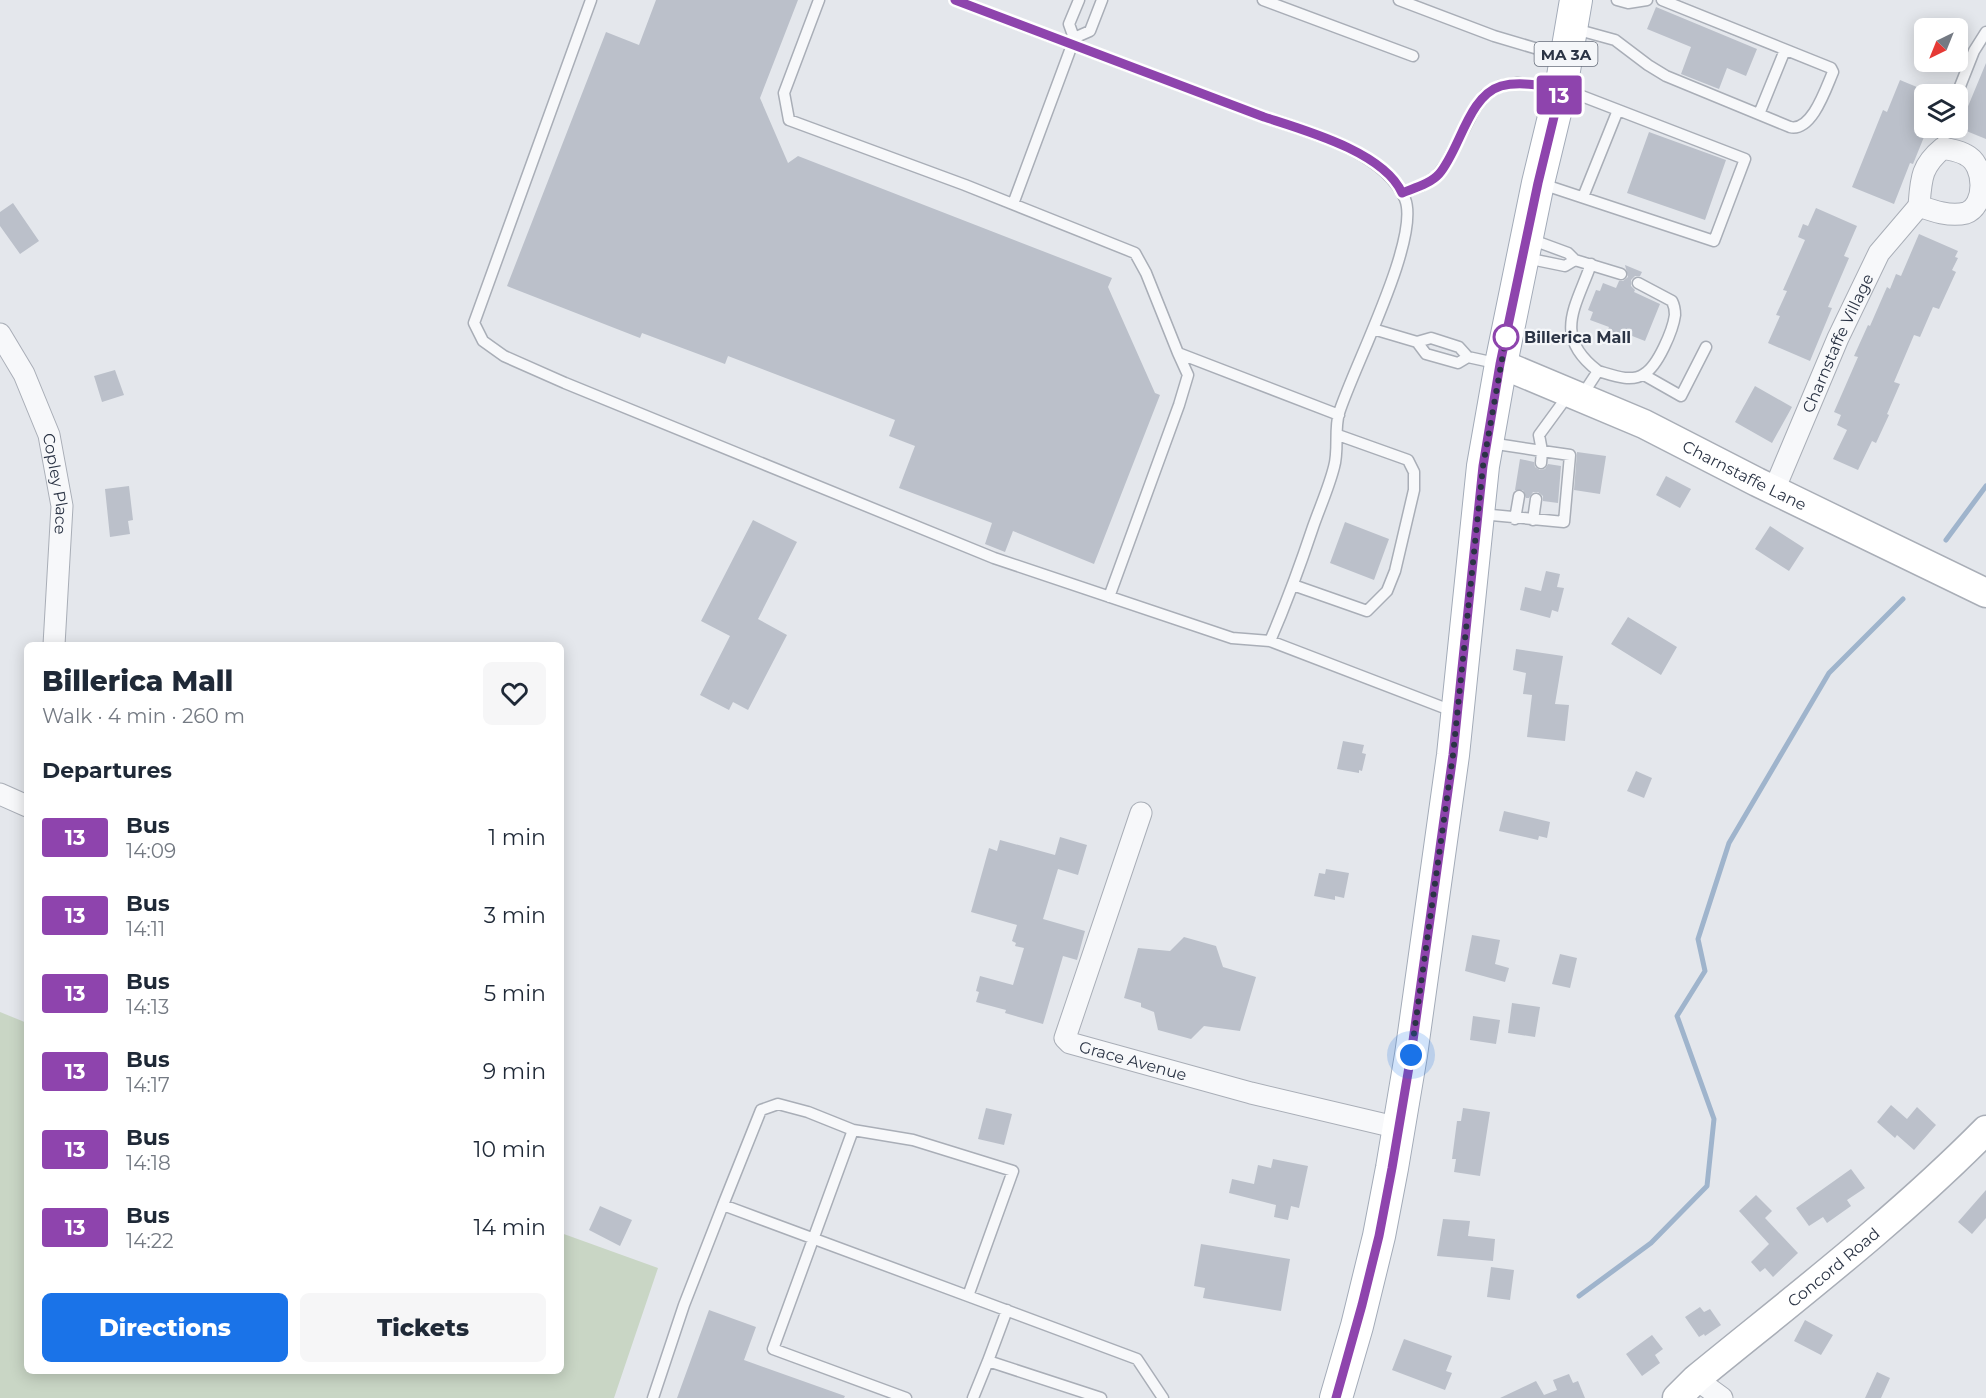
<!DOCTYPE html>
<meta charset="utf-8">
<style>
:root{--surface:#fff;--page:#f6f6f7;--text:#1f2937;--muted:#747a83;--accent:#1a73e8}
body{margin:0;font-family:Montserrat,sans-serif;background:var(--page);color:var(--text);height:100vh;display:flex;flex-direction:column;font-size:22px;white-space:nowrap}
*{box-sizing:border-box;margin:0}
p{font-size:20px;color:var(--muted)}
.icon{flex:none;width:33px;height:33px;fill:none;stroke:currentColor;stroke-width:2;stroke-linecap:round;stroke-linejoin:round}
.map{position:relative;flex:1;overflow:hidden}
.details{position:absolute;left:24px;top:642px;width:540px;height:732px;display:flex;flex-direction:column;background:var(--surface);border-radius:9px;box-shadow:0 3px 15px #0003}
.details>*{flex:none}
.badge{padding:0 12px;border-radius:4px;font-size:21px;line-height:39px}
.needle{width:39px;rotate:223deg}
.fabs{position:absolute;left:1914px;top:18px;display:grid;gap:12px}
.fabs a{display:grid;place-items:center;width:54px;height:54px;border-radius:9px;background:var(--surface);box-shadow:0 3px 15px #0003;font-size:30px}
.you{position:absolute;width:30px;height:30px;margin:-15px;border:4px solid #fff;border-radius:50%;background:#1a73e8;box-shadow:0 0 0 9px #1a73e833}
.map>.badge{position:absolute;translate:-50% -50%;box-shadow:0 0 0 3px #fff}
h2{padding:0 18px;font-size:22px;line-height:54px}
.round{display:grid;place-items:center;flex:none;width:63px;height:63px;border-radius:9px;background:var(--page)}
.head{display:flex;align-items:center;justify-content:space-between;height:102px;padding:0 18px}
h1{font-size:28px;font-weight:800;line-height:45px}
.primary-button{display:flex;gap:12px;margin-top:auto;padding:12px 18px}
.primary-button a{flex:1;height:69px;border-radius:9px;background:var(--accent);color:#fff;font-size:24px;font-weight:800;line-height:69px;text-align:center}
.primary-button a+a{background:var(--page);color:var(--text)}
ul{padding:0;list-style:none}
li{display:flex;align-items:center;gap:18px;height:78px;padding:0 18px}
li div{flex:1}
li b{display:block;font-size:22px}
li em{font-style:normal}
li .badge{min-width:66px;font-weight:700;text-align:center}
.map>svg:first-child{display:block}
</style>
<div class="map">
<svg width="1986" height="1398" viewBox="0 0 1986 1398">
<rect width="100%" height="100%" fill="#e4e7ec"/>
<path fill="#c9d6c5" d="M0 1012 27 1023V1371H561V1233L658 1268 614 1398H0Z"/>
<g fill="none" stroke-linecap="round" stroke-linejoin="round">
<path stroke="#9fb4cc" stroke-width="5" d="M1946 540 1986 486
M1579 1296 1651 1243 1707 1186 1714 1119 1677 1016 1705 971 1698 939 1729 843 1829 673 1903 599"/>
</g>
<path fill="#bbc0ca" d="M656 0H798L760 98 788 163 798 156 1112 278 1108 287 1155 393 1160 395 1094 564 1013 531 1005 552 985 544 992 523 899 488 915 446 889 436 895 420 728 356 725 364 642 333 640 338 507 286 606 32 639 45Z
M1656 7 1757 49 1746 76 1727 68 1719 89 1681 74 1691 47 1647 29Z
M1986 63V139L1959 128Z
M1900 80 1924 90V121L1919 135 1924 137 1913 164 1910 163 1894 204 1852 187 1883 110 1887 112Z
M1649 132 1726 160 1705 220 1627 193Z
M13 203 39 241 20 254 0 226V212Z
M1816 208 1857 226 1844 256 1849 258 1828 307 1832 308 1810 361 1768 343 1780 316 1776 315 1787 291 1783 290 1805 240 1798 237 1803 224 1808 226Z
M1919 234 1958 251 1955 257 1958 258 1952 270 1956 272 1939 309 1933 307 1920 337 1914 335 1894 382 1900 384 1887 414 1889 415 1876 443 1872 441 1858 470 1833 459 1847 430 1837 425 1841 415 1834 412 1858 357 1854 356 1868 325 1870 326 1887 287 1890 289 1896 274 1901 276Z
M1625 265 1642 272 1640 276H1635L1631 280V286L1635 290 1634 292 1660 304 1645 341 1627 334 1624 342 1606 335 1609 327 1590 320 1593 312 1588 310 1596 290 1600 291 1603 283 1616 288 1619 281H1623L1628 277Z
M115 370 124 395 102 402 94 376Z
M1755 386 1792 407 1772 443 1735 422Z
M1577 452 1606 456 1600 494 1574 490Z
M1520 459 1534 462 1535 467 1540 470 1545 469 1548 464 1561 466 1558 503 1543 501V496L1538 492H1533L1529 498H1526L1523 490H1515Z
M1666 476 1691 489 1680 508 1656 495Z
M129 486 133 520 128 521 130 534 110 537 105 489Z
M753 520 797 542 758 619 787 635 748 710 733 702 729 710 700 695 730 636 701 621Z
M1345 522 1389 539 1374 580 1330 563Z
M1770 526 1804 548 1789 571 1755 549Z
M1546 571 1560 574 1557 587 1564 588 1558 612 1552 610 1550 618 1520 610 1525 587 1541 591Z
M1628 617 1677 647 1661 675 1611 644Z
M1516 649 1563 656 1555 704 1569 705 1565 741 1527 737 1532 695 1523 694 1526 673 1513 670Z
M1343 741 1364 745 1362 753 1366 754 1362 771 1359 770V773L1337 769Z
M1636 771 1652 778 1644 798 1627 791Z
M1504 811 1550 822 1547 838 1539 836 1538 840 1499 831Z
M1060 837 1087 845 1078 875 1058 869 1043 919 1085 931 1077 960 1063 956 1043 1024 1005 1013 1006 1010 976 1002 979 992 976 991 980 976 1013 985 1024 948 1015 946 1016 943 1012 941 1017 925 971 912 989 848 997 851 1000 840 1055 855Z
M1326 869 1349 873 1344 898 1335 896V900L1314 896 1319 873 1325 874Z
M1472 935 1500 940 1495 964 1509 968 1505 982 1465 971Z
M1184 937 1216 946 1223 967 1256 977 1240 1031 1204 1026 1191 1039 1158 1030 1154 1012 1141 1007V1003L1124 998 1138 948 1170 951Z
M1560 954 1577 958 1570 988 1552 984Z
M1512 1003 1540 1007 1535 1037 1508 1033Z
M1473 1016 1500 1020 1496 1044 1470 1040Z
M1891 1105 1907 1119 1917 1107 1936 1125 1914 1150 1897 1135 1895 1138 1877 1122Z
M986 1108 1012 1114 1004 1145 978 1139Z
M1463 1108 1490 1112 1480 1176 1454 1172 1456 1159H1452L1457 1121H1461Z
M1273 1159 1308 1166 1299 1208 1291 1206 1288 1220 1274 1217 1276 1205 1229 1193 1232 1179 1254 1184 1258 1165 1271 1168Z
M1851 1169 1865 1188 1847 1200 1851 1206 1827 1223 1823 1217 1809 1226 1796 1208Z
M1986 1190V1218L1972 1234 1958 1222Z
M1756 1195 1772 1211 1765 1218 1798 1253 1773 1277 1765 1268 1760 1272 1751 1262 1769 1244 1739 1211Z
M600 1206 632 1220 620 1246 589 1230Z
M1443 1219 1470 1221 1468 1236 1495 1239 1493 1261 1437 1256Z
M1201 1244 1290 1259 1281 1311 1203 1298 1205 1288 1194 1286Z
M1491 1267 1514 1270 1510 1300 1487 1297Z
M1700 1307 1704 1312 1710 1309 1721 1325 1705 1336 1704 1334 1699 1337 1685 1317Z
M709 1310 756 1327 744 1360 845 1396 844 1398H677Z
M1805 1320 1833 1335 1821 1355 1794 1341Z
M1652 1335 1663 1349 1655 1355 1660 1363 1642 1376 1626 1354Z
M1404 1339 1452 1356 1446 1371 1452 1373 1445 1390 1392 1370Z
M1877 1372 1890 1378 1881 1398H1865Z
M1569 1374 1573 1383 1578 1381 1585 1398H1500L1536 1381 1544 1395 1557 1390 1553 1380Z"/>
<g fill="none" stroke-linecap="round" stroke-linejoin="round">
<defs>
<path id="lane" d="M591 0 474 323 483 341 504 356 565 383 994 558 1232 638 1270 641 1455 712
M819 0 784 93 789 120 965 185 1135 253 1146 273 1178 353 1339 415
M955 0 1264 117C1309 132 1384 151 1405 199 1421 238 1353 368 1339 413 1334 430 1339 450 1334 467 1329 487 1320 507 1313 527 1300 566 1286 604 1270 641
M1263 0 1413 56
M1399 0 1494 36 1565 57
M1617 0 1628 3 1647 0
M1575 29 1615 40 1648 65 1666 76 1790 127C1812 132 1826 88 1833 72L1831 68 1662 0
M1074 38 1090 31 1102 0
M1957 94 1974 51 1986 32
M1759 114 1785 50
M1943 148 1944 128
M1402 193 1421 186 1437 176 1446 164 1474 110 1485 95 1500 86 1518 83 1561 88 1745 159 1714 241 1542 184
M1583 197 1618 110
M1013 204 1072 45 1074 38 1069 24 1079 0
M1530 239 1568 253 1575 260 1621 274
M1526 258 1565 266 1575 260
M1591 264C1576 307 1552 336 1598 371
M1373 329 1417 342 1426 354 1458 363 1468 357
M1417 342 1431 338 1459 347 1468 357 1500 364
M1644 375 1681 396 1706 347
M1581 397 1598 371C1612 375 1631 383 1644 374 1658 366 1673 330 1675 315 1675 310 1674 305 1672 301L1638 283
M1490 443 1542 451 1541 463
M1481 514 1564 522 1570 455 1542 451 1539 435 1569 394
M1515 519 1519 496
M1533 520 1536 499
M1293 585 1367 611 1387 591 1395 571 1414 490V472L1408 460 1338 435
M1109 597 1179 405 1188 375 1178 353
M723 1205 761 1110 778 1104 808 1112 853 1130
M988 1361 1007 1310
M653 1398 684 1305 723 1205 968 1296
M906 1398 773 1349 853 1130 913 1140 1013 1171 968 1296 1137 1359 1163 1398
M973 1398 988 1361 1101 1398"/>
<g id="street">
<path d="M1943 148C1951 150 1960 151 1966 155 1986 165 1986 206 1966 213 1950 217 1933 211 1919 206 1921 179 1921 166 1943 148Z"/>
<path id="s1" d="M0 334 24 374 49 435 62 506 54 645"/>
<path id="s2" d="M1774 490 1838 338 1879 253 1919 206"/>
<path d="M0 794 27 806"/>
<path id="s3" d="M1141 813 1065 1038 1070 1043 1251 1093 1399 1128"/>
<path d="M1696 1379 1722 1398"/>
</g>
<g id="secondary">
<path id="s4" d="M1501 364 1644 424 1757 482 1986 593"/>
<path id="s5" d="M1677 1398 1696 1379C1795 1298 1896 1221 1986 1130"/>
</g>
<path id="primary" d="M1336 1398 1357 1326 1379 1236 1392 1168 1411 1055 1453 755 1483 466 1501 364 1538 183 1561 88 1576 0"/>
</defs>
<use href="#lane" stroke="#a9aeb7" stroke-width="13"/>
<use href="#street" stroke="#a9aeb7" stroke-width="23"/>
<use href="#secondary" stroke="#a9aeb7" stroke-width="31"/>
<use href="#primary" stroke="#a3abb8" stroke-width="34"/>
<use href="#lane" stroke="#f7f8fa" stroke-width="10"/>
<use href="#street" stroke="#f7f8fa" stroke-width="21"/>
<use href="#secondary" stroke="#fff" stroke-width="28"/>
<use href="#primary" stroke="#fff" stroke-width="32"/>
</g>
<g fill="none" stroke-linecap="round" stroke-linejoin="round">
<defs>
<path id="line" d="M955 0 1264 117C1304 130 1384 152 1402 193 1414 188 1430 184 1439 174 1460 150 1468 96 1501 86 1520 81 1542 86 1561 88L1538 183 1500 364 1483 466 1453 755 1411 1055 1392 1168 1379 1236 1362 1305 1336 1398"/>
</defs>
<use href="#line" stroke="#fff" stroke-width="14"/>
<use href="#line" stroke="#8e44ad" stroke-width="9"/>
<path stroke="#2b3445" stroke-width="6" stroke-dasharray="0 10.8" d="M1411 1055 1453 755 1483 466 1506 337"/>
</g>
<circle fill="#fff" stroke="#8e44ad" stroke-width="3" cx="1506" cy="337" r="12"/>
<g text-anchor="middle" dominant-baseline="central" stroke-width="4.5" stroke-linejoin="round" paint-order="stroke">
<rect fill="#f4f6f9" stroke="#676e7b" stroke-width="1.5" x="1534.5" y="42" width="63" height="24" rx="4.5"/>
<g font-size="15" font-weight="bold" fill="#2b3445">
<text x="1566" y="54">MA 3A</text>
</g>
<g font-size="16" font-weight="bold" fill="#2b3445" stroke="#f4f6f9" text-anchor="start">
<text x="1524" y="337">Billerica Mall</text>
</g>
<g font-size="16" fill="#2b3445" stroke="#f4f6f9">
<text stroke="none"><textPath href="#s2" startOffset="160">Charnstaffe Village</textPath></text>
<text stroke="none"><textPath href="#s4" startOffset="268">Charnstaffe Lane</textPath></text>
<text stroke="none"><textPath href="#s1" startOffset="162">Copley Place</textPath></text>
<text stroke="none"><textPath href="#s3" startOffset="310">Grace Avenue</textPath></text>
<text stroke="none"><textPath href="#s5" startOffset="204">Concord Road</textPath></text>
</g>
</g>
</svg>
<div class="fabs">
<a><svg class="needle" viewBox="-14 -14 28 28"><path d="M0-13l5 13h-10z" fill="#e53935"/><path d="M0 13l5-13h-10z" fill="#747a83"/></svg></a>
<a><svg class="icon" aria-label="layers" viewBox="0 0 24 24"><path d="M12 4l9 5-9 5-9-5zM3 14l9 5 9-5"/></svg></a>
</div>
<div class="you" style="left:1411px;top:1055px"></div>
<b class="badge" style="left:1559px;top:95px;background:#8e44ad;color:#fff">13</b>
<section class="details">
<div class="head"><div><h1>Billerica Mall</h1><p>Walk · 4 min · 260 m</p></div><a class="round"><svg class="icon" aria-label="heart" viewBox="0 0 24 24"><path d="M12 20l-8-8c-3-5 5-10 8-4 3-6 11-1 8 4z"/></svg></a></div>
<h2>Departures</h2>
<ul>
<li><span class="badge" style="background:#8e44ad;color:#fff">13</span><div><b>Bus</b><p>14:09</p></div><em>1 min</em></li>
<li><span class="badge" style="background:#8e44ad;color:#fff">13</span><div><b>Bus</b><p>14:11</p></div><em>3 min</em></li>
<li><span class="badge" style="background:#8e44ad;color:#fff">13</span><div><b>Bus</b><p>14:13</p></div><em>5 min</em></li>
<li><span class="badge" style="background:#8e44ad;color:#fff">13</span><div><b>Bus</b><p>14:17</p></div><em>9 min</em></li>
<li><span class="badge" style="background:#8e44ad;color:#fff">13</span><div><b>Bus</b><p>14:18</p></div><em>10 min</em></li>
<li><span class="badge" style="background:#8e44ad;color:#fff">13</span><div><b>Bus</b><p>14:22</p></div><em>14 min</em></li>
</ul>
<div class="primary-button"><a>Directions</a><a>Tickets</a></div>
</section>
</div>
